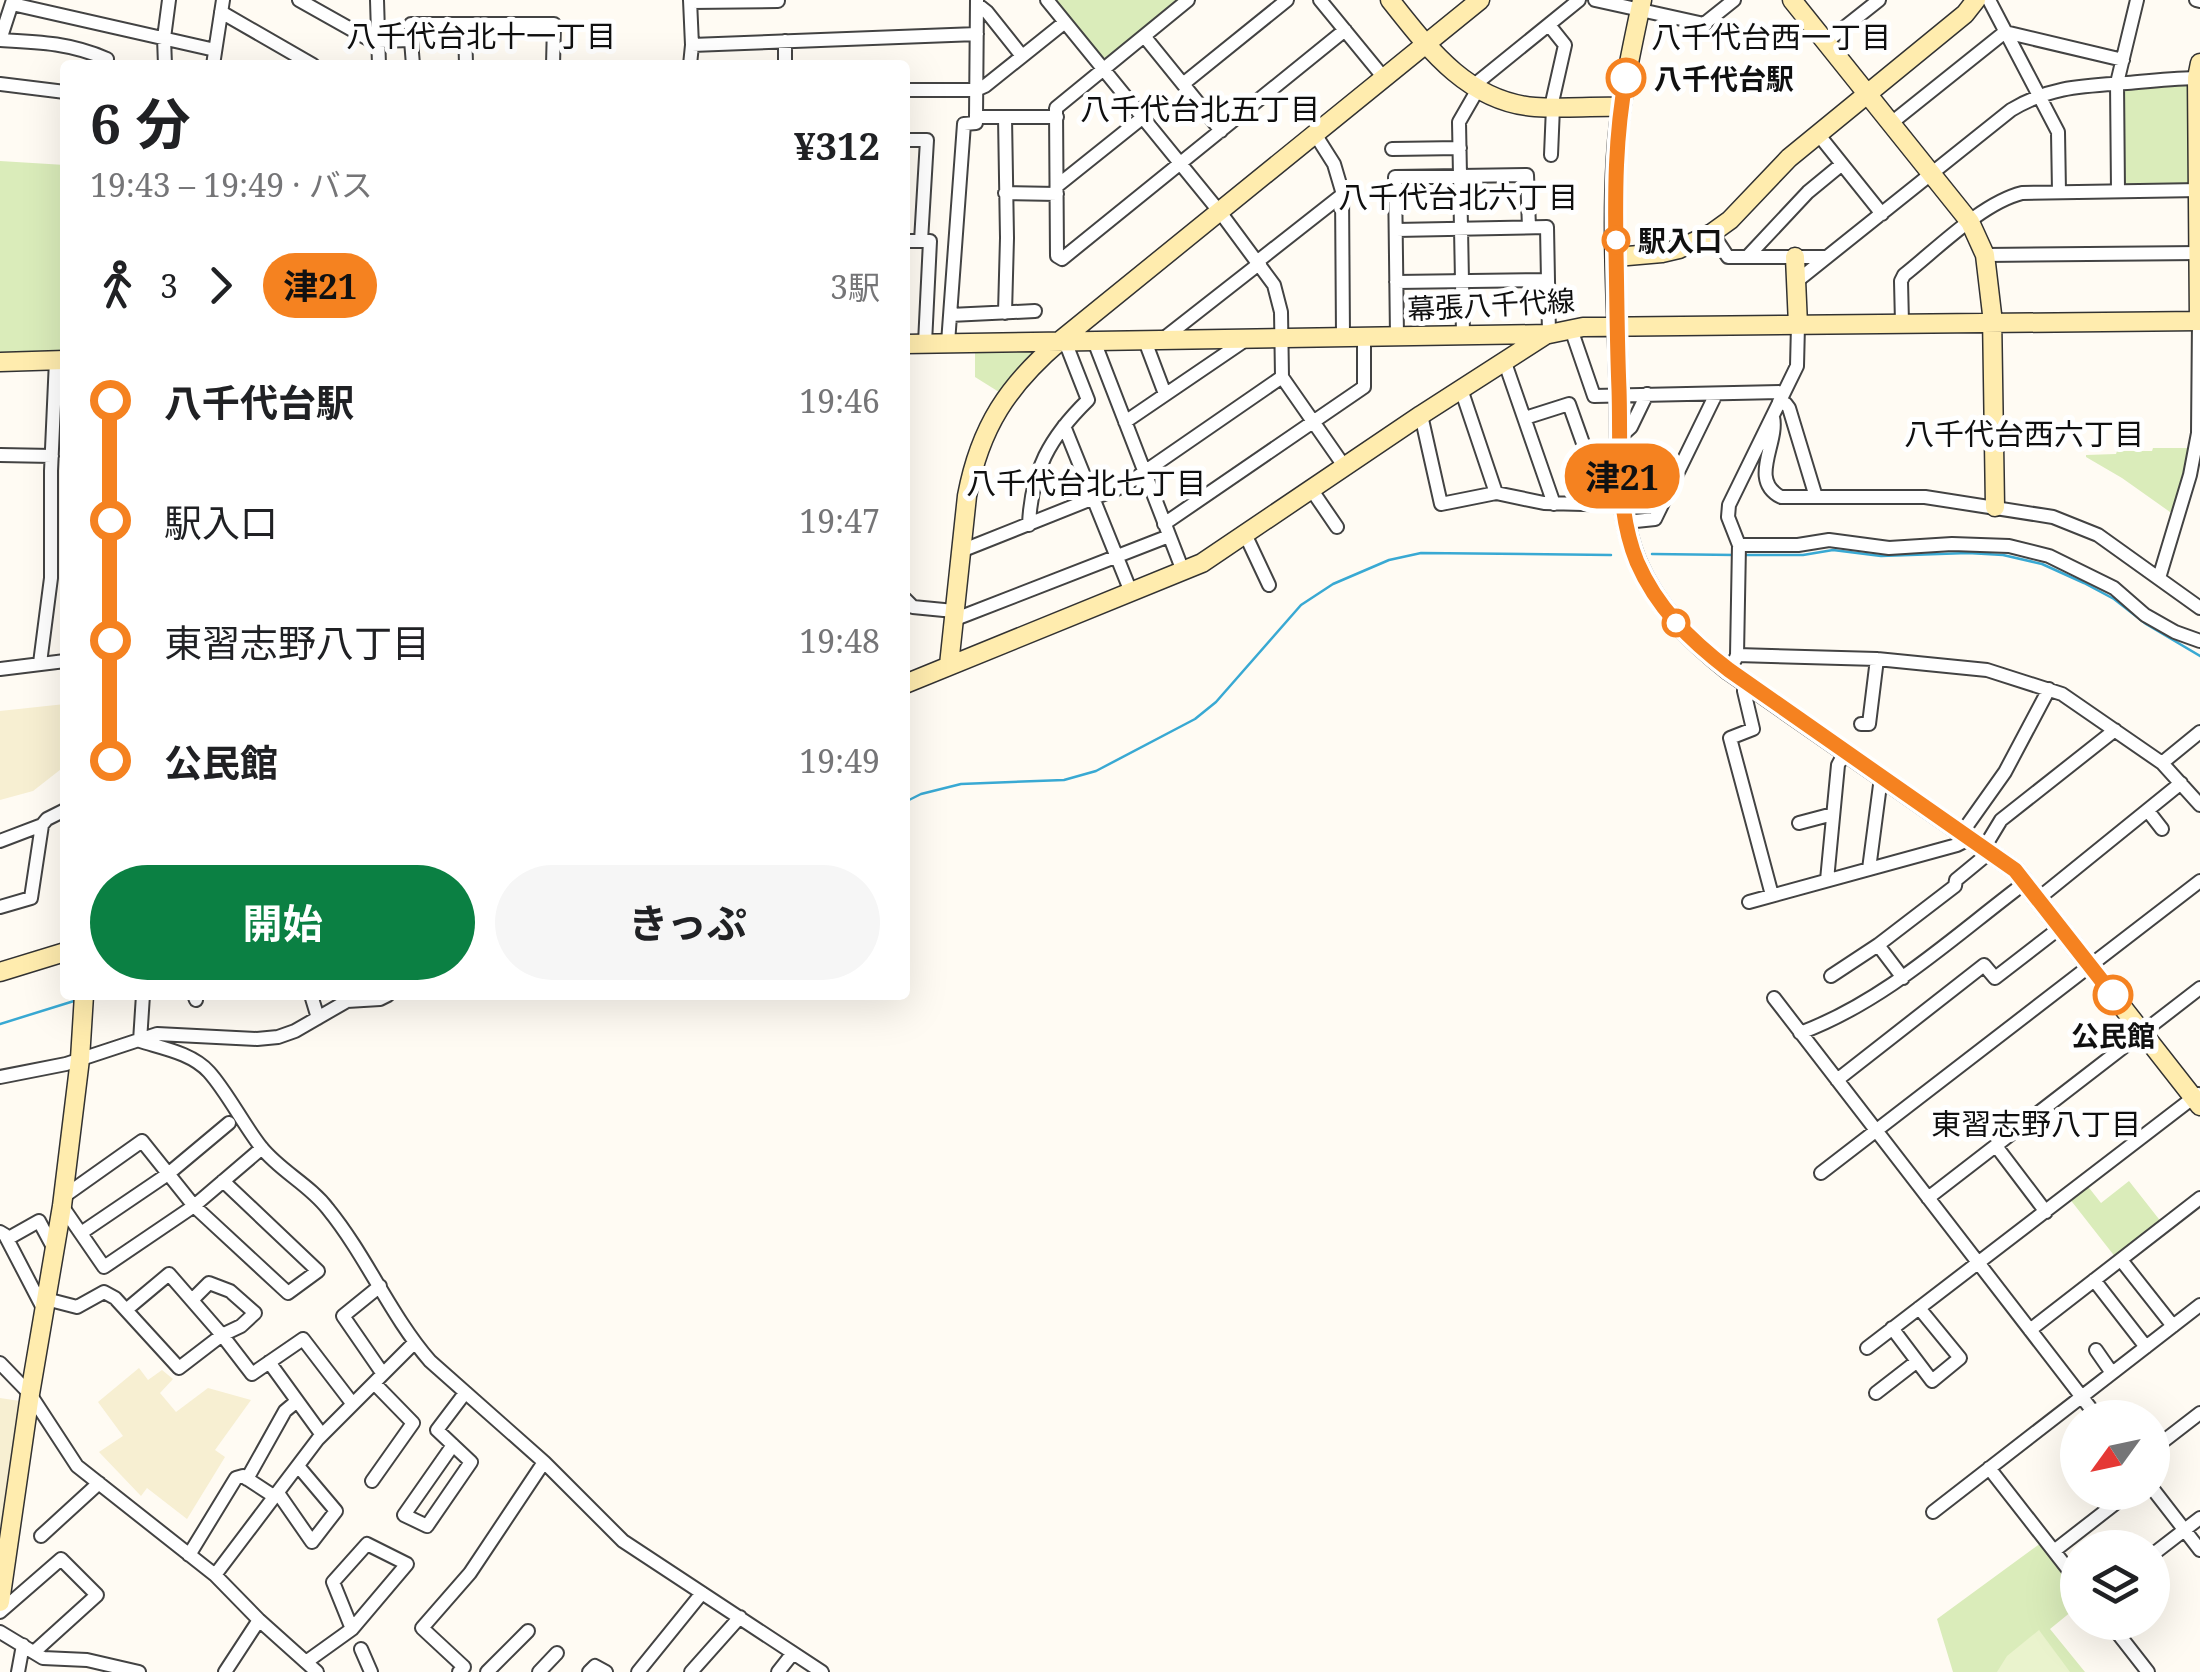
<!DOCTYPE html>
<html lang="ja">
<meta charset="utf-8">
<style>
:root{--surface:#fff;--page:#f6f6f6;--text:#202124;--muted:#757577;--accent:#0b8043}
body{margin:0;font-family:"Noto Serif","Noto Sans JP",serif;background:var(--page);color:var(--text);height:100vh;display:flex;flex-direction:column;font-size:38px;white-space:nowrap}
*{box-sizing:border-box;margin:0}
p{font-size:32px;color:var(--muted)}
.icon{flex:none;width:55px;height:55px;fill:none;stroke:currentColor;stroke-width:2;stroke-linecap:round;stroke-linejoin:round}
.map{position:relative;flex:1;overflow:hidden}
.panel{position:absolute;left:60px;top:60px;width:850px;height:940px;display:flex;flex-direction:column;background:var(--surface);border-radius:10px;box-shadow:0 10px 40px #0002}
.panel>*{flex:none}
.badge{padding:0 20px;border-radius:32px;font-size:35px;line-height:65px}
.needle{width:65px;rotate:237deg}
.buttons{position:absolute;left:2060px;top:1400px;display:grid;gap:20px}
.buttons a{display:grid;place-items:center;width:110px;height:110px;border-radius:50%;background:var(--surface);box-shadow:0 10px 40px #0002;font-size:50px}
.map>.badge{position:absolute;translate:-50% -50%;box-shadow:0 0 0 5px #fff}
.legs{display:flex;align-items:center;gap:15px;height:110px;padding:0 30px;font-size:32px}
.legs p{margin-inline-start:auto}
.headline{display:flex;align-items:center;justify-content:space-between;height:170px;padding:0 30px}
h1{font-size:55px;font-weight:700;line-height:75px}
.primary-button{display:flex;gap:20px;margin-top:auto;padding:20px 30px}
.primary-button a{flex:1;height:115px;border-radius:60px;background:var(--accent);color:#fff;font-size:40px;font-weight:700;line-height:115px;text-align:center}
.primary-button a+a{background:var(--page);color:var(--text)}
ul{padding:0 30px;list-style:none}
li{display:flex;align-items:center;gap:35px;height:120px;font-size:38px}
li i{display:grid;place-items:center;width:15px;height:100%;margin:0 12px;background:currentColor}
li i::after{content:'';width:25px;height:25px;margin:-12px;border:8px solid;border-radius:50%;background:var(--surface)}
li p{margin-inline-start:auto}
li:first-child i{background:linear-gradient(#0000 50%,currentColor 0)}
li:last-child i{background:linear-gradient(currentColor 50%,#0000 0)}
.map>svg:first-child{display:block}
</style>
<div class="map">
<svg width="2200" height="1672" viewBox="0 0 2200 1672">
<rect width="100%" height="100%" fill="#fffbf3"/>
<path fill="#f7efd2" d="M65 704V766L33 791 0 800V711Z
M139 1368 148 1380 162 1370 173 1379 160 1393 176 1412 208 1388 251 1400 215 1450 225 1457 187 1519 147 1488 141 1496 99 1452 123 1436 98 1402Z
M0 1398 20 1401 1 1526H0Z"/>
<path fill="#daecba" d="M1053 0H1181L1109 59 1099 56Z
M2187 82 2191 87 2193 181 2185 187 2124 188 2122 86Z
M0 161 65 165V351L0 353Z
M1035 347 1038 351 999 392 975 377V349Z
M2153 448H2190L2174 511 2170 512 2122 478 2086 457V455L2116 454 2117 451H2152Z
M2129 1181 2162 1223 2116 1258 2069 1198 2086 1184 2101 1203Z
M2041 1543 2077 1588V1607L2050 1629 2085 1672H1953L1937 1619Z"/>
<path fill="#eaf3cd" d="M2039 1630 2070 1672H1997L2007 1656Z"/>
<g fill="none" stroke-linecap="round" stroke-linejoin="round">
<path stroke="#39a9d3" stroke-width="2.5" d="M1652 554 1736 555
M1744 555H1803L1833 550 1881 556 1968 553 2003 555 2042 564 2084 583 2114 599 2146 624 2200 656
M905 802 921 794 961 784 1064 780 1096 771 1195 719 1216 702 1301 605 1333 584 1389 560 1421 553 1611 555
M0 1024 74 1001"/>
<defs>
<path id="street" d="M299 0 379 45
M377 0 379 65
M690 0 692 45 690 65
M1047 0 1223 216 1274 285 1281 312 1282 377 1344 466
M1188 0 1056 108 1057 256 1062 259 1345 30
M1320 0 1384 78
M1595 0 1704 24 1734 0
M1989 0 2058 132 2059 192
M2196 0 2200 1
M690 2 778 1
M12 4 215 50
M977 4 987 12 1022 56
M221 12 313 65
M465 24 466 65
M1549 25 1565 45 1551 107
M1144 36 1221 131
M0 40C40 42 70 43 107 59L104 65
M0 40 13 0
M411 40 413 65
M378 41 411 40V24H554L553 65
M1826 42 1879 0
M692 45 977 34
M165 65 164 38 169 0
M213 65 223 0
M785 65V41
M0 84 65 92
M1183 84 1287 0
M1473 86 1579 0
M905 90H976L985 86 1065 22
M976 117 977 0
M1005 117 1007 238 1005 313
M1890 124 2005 32 2123 60
M1315 134 1334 164 1342 191 1343 336
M1818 134 1882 214
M905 140H927L921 241
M1392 149 1460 148
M1551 155 1553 107
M1057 186 1142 118
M2118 191 2117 83 2137 0
M1005 193 1057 194
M1396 230 1547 227 1549 334
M1712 233 1728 257H1827
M905 241H930L925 343
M1985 255 2200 253
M1748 256 1808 192 1842 164
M1258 261 1342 195
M1797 281 2011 110C2051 86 2083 86 2127 83 2152 81 2176 78 2200 78
M1396 282 1548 280
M950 315 1035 311
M1902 323 1901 281 1904 275C1937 249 1982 203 2022 193L2200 190
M1571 329 1594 396 1784 392
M1463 334 1459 122 1478 89
M1397 336 1395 177 1527 175 1529 227
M1163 339 1260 263
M1094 341 1183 571
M1145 341 1165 394
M948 343 964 124 976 123V117H1057
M1504 360 1554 504
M1461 389 1496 493
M1779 402 1786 404 1789 408 1816 497
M1421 415 1441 504 1496 493 1544 503 1623 505
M1773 417C1779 443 1748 480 1781 497H1925L2053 517 2098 535 2200 608
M1525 418 1569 404 1595 477H1622
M1125 422 1247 339
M1064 426 1131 592
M1620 437 1631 427 1647 394
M0 455 52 456
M1311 489 1337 527
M1626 522 1655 519 1716 394
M1164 524 1364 387V336
M1029 525C1031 471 1050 437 1088 400L1068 349 1061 340
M1245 534 1269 585
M1739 545H1798L1829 540 1889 548 1952 544 2009 546 2049 556 2114 588 2145 615 2175 632 2200 641
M961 551 1124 486 1282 377
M2159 578 2190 475 2198 433 2199 321
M905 599 913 607 954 611
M953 620 1169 536
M1737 655 1877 659 1987 670 2062 694 2162 763 2200 805
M1735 660 1737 655 1739 545 1728 517 1729 505 1797 366 1798 325
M40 663 51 578V471L56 360
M0 669 65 661
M1751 686 1744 691 1753 729 1730 738 1772 895
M1861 724H1869L1877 659
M2162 763 2200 732
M2148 811 2162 829
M1799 823 1833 814
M1961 834 2005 772 2049 689
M0 841 42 825 47 819 65 810
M1984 848 2001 820 2115 730
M1869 869 1880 785 1885 780
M1827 880 1838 765 1845 752
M2039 898 2181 783
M1749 902 1957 845 1969 839
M0 907 31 898 42 825
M1878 945 1903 978
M1831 976 1878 945 1955 886 1956 880 1990 852
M194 995 196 1000
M311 995 318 1018
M1774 998 2098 1418
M1800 1033C1886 1001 1954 936 2026 882
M140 1041C162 1048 192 1053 209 1072 227 1092 243 1124 261 1147 280 1171 310 1185 328 1209 367 1257 390 1315 430 1361L544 1462 623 1541 822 1672
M140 1041 143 995
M0 1077 66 1064 157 1034 257 1039 278 1037 295 1031 347 1001 380 999 388 995
M1837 1080 1984 965 1995 978 2061 927
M1996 1146 2046 1212
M1821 1173 2200 881
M63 1197 142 1141 194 1206 288 1293 318 1271 223 1181
M1928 1198 2200 988
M62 1206 104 1267 194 1206 262 1148
M0 1232 5 1235 44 1310
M81 1233 168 1174 229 1123
M7 1239 39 1221 54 1249
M2121 1260 2173 1326
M2094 1280 2146 1347
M380 1286 343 1316 383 1374
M46 1299 77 1307 104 1292 115 1298 179 1368 222 1335 241 1326 255 1313 230 1291 209 1283 192 1300
M126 1310 169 1274 222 1335 252 1374 303 1339 352 1403
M1892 1328 1932 1381 1960 1358 1919 1308
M2030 1330 2200 1198
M1867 1348 2198 1094
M2096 1350 2112 1373
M269 1362 322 1435
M0 1363 30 1394 77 1466 215 1575 259 1620 317 1672
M1876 1393 1916 1362
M453 1445 404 1515 427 1526 471 1462 437 1430 465 1393
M2152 1450 2200 1413
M1989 1468 2078 1582
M247 1479 285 1411 297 1401
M372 1481 413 1423 374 1383
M2152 1488 2200 1550
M278 1493 312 1542 336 1511 298 1466
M1933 1512 2200 1305
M41 1536 99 1483
M2054 1551 2130 1492
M189 1555 236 1478 243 1476 275 1497
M2152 1555 2200 1518
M215 1575 318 1439 414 1343
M0 1612 61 1559 97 1595 34 1652
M2109 1622 2148 1672
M0 1632 43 1658 87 1660 139 1672
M361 1649 371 1672
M306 1662 352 1629 407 1564 367 1544 333 1582 352 1629
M18 1672 23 1645
M225 1672 259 1620
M459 1672 464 1667 422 1628 470 1573 544 1462
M487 1672 528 1631
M539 1672 557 1653
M589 1672 595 1666 606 1672
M638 1672 702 1593
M691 1672 740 1617
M778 1672 793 1653"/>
<path id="secondary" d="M1390 0C1428 48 1468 102 1535 107 1563 109 1592 106 1621 107
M1642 0C1631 52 1619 105 1616 158 1611 236 1617 316 1619 395 1620 449 1616 510 1637 561 1657 608 1690 640 1729 671L2015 870 2200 1106
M1792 0 1970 222 1985 255 1992 314 1995 507
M1616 257 1662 253 1679 249 1712 233 1730 220 1789 158 1965 14 1976 0
M1795 257 1798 325
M2199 321 2197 78 2200 63
M905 344 1549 334 1583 327 2200 321
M0 362 65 360
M949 665 967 496C980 427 1008 385 1061 340L1480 0
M905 684 1202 563 1421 415 1544 336
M0 972 65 952
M0 1602 30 1394 62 1206 80 1059 84 995"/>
</defs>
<use href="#street" stroke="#434343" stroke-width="16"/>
<use href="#secondary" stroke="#323232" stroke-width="21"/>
<use href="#street" stroke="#fff" stroke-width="12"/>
<use href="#secondary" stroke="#ffecae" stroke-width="18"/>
</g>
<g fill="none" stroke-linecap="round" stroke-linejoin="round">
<defs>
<path id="line-1" d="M1626 78C1615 136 1615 194 1616 252 1617 298 1617 343 1619 389 1621 446 1615 508 1637 562 1657 608 1690 640 1729 670L2015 870 2113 995"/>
</defs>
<use href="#line-1" stroke="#fff" stroke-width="22"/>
<use href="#line-1" stroke="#f58220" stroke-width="15"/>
</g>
<g fill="#fff" stroke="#f58220" stroke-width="5">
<circle cx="1626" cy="78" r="18"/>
<circle cx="1616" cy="240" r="12"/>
<circle cx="1676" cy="623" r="12"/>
<circle cx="2113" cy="995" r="18"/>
</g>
<g text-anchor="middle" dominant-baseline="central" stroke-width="10" stroke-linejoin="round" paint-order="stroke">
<g font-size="28" font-weight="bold" fill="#101010" stroke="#fff" text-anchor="start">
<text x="1654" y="78">八千代台駅</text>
<text x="1638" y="240">駅入口</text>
<text x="2113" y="1035" text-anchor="middle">公民館</text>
</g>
<g font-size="28" fill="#101010" stroke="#fff">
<text transform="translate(1491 304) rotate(-3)">幕張八千代線</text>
</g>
<g font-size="30" fill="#101010" stroke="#fff">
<text x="481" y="35">八千代台北十一丁目</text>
<text x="1771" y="36">八千代台西一丁目</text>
<text x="1200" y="108">八千代台北五丁目</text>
<text x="1458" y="196">八千代台北六丁目</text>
<text x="2024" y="433">八千代台西六丁目</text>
<text x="1086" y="482">八千代台北七丁目</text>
<text x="2036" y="1123">東習志野八丁目</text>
</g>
</g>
</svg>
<div class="buttons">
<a><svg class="needle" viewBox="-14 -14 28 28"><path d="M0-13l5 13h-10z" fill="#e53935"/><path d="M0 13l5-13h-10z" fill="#757577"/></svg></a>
<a><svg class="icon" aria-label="layers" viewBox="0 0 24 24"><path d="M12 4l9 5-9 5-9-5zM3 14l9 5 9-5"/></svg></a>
</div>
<b class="badge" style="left:1622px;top:476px;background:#f58220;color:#111">津21</b>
<section class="panel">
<div class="headline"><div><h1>6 分</h1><p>19:43 – 19:49 · バス</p></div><b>¥312</b></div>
<div class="legs"><svg class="icon" aria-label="walk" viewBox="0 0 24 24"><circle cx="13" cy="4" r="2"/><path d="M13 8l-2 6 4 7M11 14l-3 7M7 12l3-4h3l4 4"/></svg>3<svg class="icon" aria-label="forward" viewBox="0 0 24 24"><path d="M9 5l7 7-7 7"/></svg><b class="badge" style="background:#f58220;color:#111">津21</b><p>3駅</p></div>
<ul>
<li><i style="color:#f58220"></i><b>八千代台駅</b><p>19:46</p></li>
<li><i style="color:#f58220"></i><span>駅入口</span><p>19:47</p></li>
<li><i style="color:#f58220"></i><span>東習志野八丁目</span><p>19:48</p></li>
<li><i style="color:#f58220"></i><b>公民館</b><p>19:49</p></li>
</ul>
<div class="primary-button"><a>開始</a><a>きっぷ</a></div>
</section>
</div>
